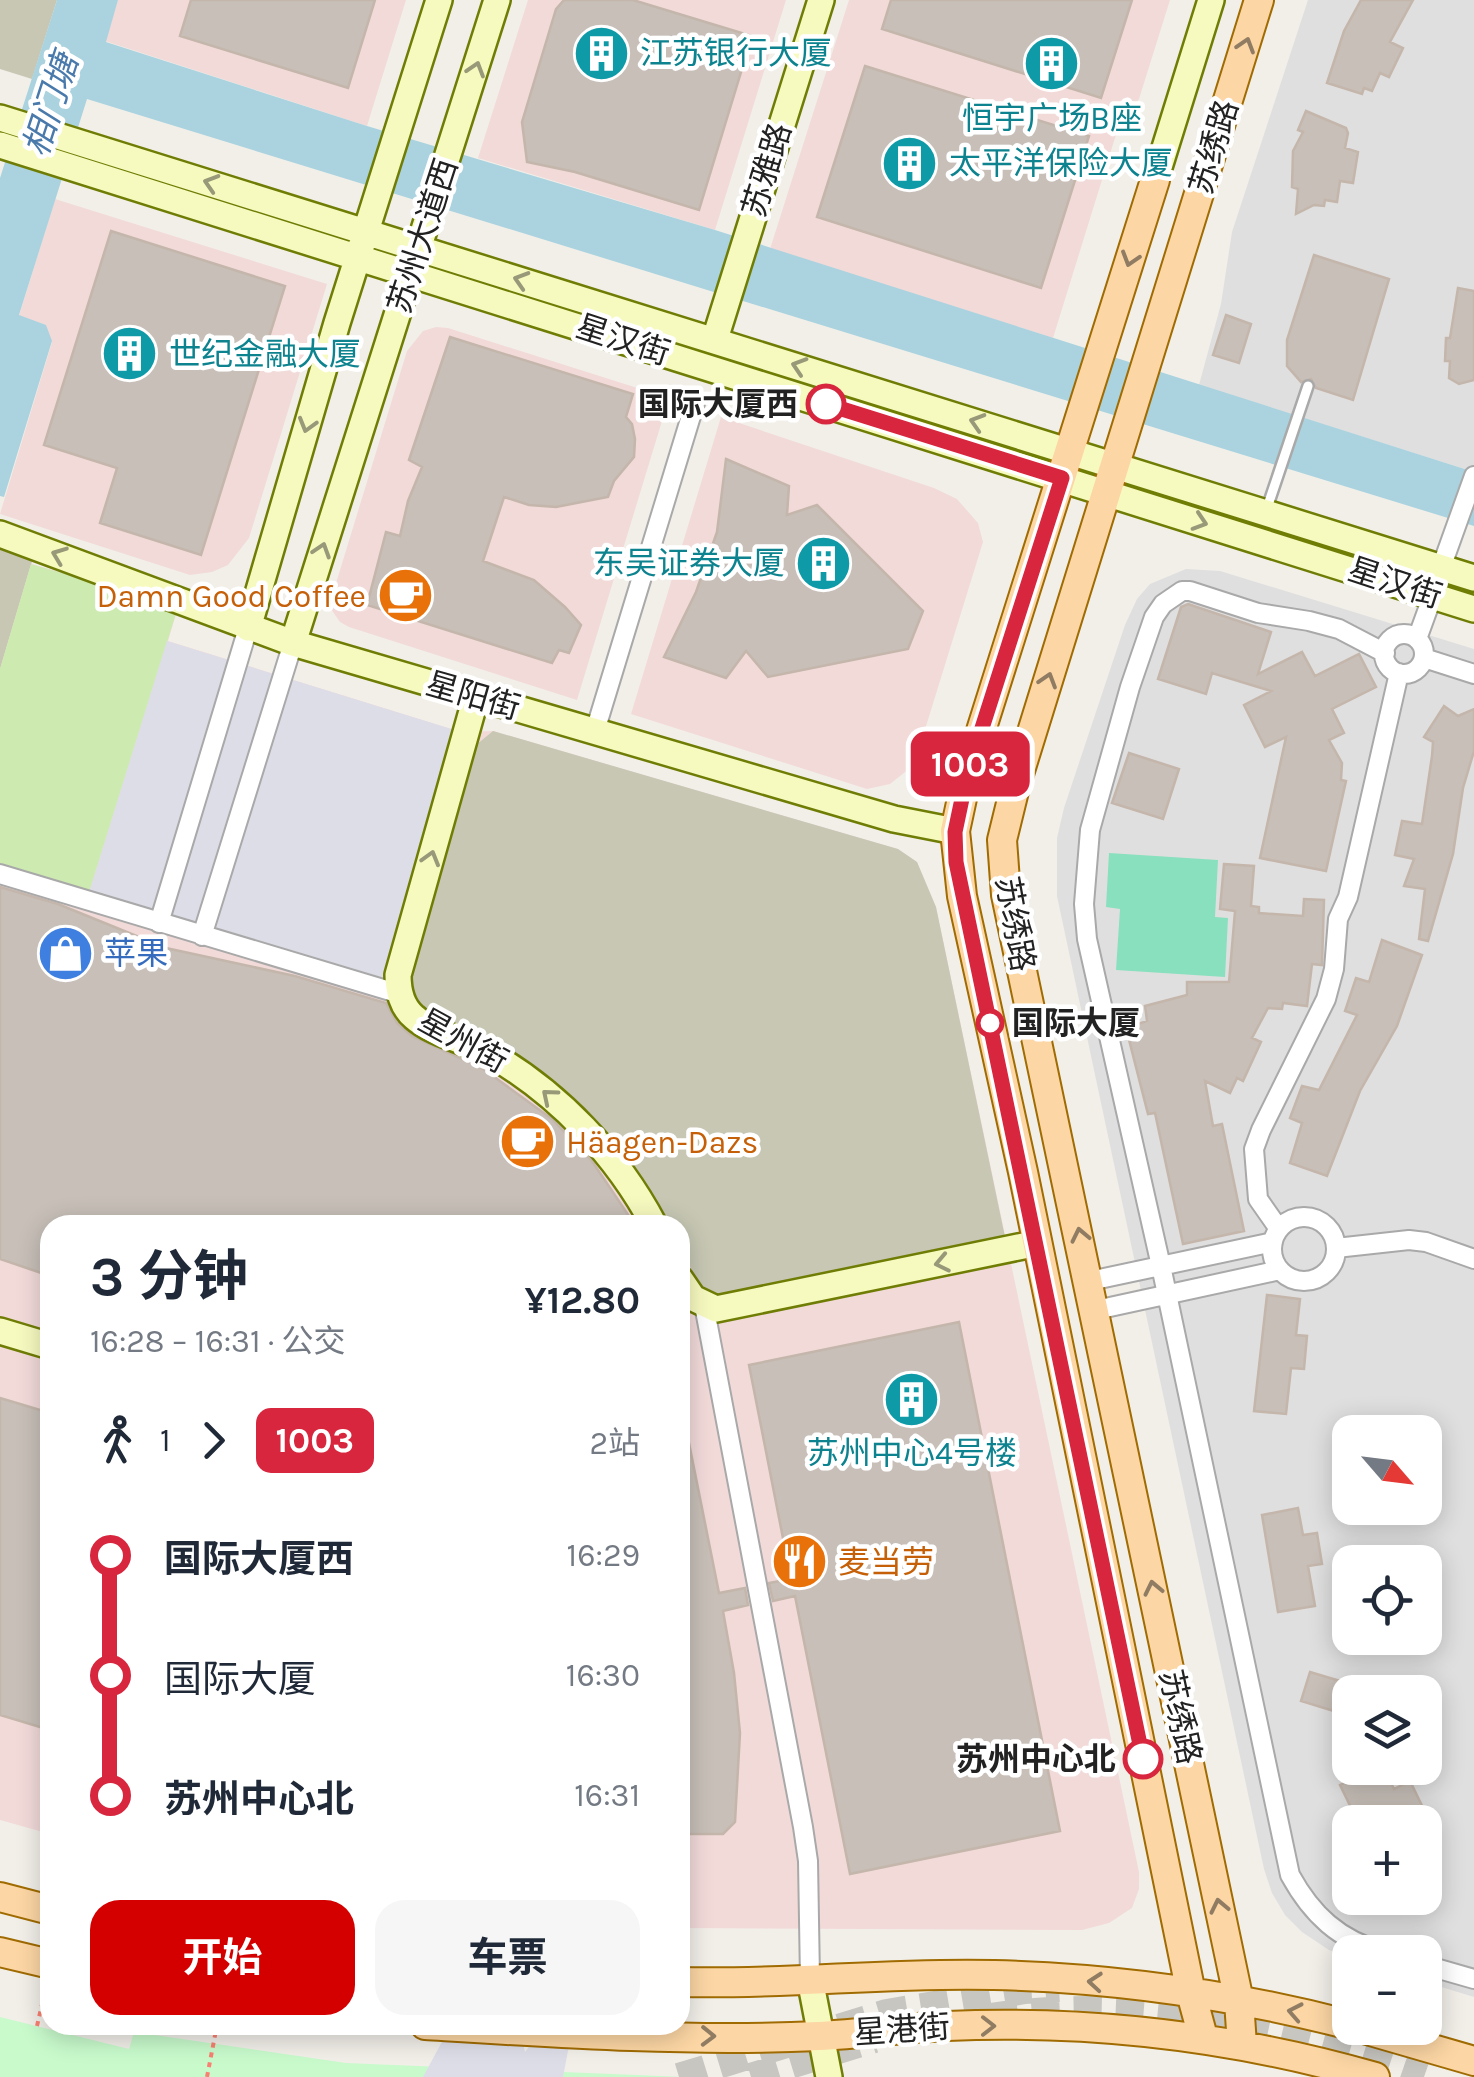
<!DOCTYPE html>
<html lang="zh">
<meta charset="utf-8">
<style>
:root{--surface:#fff;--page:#f6f6f7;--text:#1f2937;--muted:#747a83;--accent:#d40000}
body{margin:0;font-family:Karla,"Noto Sans SC",sans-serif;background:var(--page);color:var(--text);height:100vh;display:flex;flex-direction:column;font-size:38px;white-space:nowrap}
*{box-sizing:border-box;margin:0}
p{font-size:32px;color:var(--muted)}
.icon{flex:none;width:55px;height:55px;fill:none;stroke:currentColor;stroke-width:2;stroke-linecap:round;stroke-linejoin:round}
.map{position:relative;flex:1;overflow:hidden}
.side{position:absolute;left:40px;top:1215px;width:650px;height:820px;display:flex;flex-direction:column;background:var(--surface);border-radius:30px;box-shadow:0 5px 25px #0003}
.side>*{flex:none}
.badge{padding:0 20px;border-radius:15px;font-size:35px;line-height:65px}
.needle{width:65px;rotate:118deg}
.buttons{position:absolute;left:1332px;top:1415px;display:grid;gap:20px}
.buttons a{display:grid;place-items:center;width:110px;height:110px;border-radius:20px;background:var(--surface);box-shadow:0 5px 25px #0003;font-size:50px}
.map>.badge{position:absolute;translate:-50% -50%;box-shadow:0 0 0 5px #fff}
.legs{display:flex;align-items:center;gap:15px;height:110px;padding:0 50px;font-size:32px}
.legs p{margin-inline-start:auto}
.summary{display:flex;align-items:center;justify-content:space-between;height:170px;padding:0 50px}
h1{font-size:55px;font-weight:700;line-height:75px}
.button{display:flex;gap:20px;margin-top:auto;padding:20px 50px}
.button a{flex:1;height:115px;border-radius:30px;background:var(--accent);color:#fff;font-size:40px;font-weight:700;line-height:115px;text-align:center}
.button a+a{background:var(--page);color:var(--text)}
ul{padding:0 50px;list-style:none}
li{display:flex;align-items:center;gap:35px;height:120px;font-size:38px}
li i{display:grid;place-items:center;width:15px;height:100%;margin:0 12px;background:currentColor}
li i::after{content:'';width:25px;height:25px;margin:-12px;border:8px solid;border-radius:50%;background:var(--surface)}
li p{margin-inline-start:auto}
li:first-child i{background:linear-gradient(#0000 50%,currentColor 0)}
li:last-child i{background:linear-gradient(currentColor 50%,#0000 0)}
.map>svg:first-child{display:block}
</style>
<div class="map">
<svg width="1474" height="2077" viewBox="0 0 1474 2077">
<rect width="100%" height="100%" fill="#f2efe9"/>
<path fill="#e0dfdf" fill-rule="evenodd" d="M1308 0H1474V472L1199 385 1221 304 1232 232Z
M1186 569 1220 571 1474 649V1997L1425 1982V1952H1350V1958L1329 1950 1302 1932 1285 1915 1272 1893 1264 1869 1057 896V838L1064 808 1125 625 1137 599 1150 584ZM1350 1432H1425V1508H1350ZM1350 1562H1425V1638H1350ZM1350 1692H1425V1768H1350ZM1350 1822H1425V1898H1350Z"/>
<path fill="#f2dad9" d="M118 0H406L367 126 105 41Z
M528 0H786L715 230 478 158Z
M849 0H1170L1139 99 1119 125 1053 338 770 249Z
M55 199 327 284 249 538 228 565 212 572 190 575 0 514 52 342 19 316Z
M436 327 448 328 669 398 577 700 349 627 340 622 331 609 333 593 407 351 423 331Z
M721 417 934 488 957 499 978 523 983 542 914 765 890 784 867 789 631 714Z
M0 532 37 544 32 564 178 607 168 641 461 732 493 731 898 849 917 862 936 907 1139 1872V1889L1132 1908 1109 1923 1082 1930 680 1928V1225H50V1834L0 1820Z"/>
<path fill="#c7c7b4" d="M0 0H57L32 79 0 69Z
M0 532 37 544 0 669Z
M493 731 898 849 917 862 936 907 1005 1237 714 1297 702 1292 680 1245V1225H670L624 1158 422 1011 405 982 470 750Z"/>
<path fill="#cdebb0" d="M31 564 178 607 88 896 0 872V669Z"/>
<path fill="#c8facc" d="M0 2017 129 2049 134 2032 346 2063 685 2077H0Z"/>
<path fill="#88e0be" d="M1109 853 1218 860 1215 917 1228 918 1225 977 1116 970 1120 909 1106 907Z"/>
<path fill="#dddde8" d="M167 641 461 732 381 987 88 896Z
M451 2025 523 2043 525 2052 534 2040 573 2025 563 2077H423Z"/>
<path fill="#aad3df" d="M57 0H118L106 42 367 126 715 230 1474 472V526L87 99 19 315 46 325 52 341 4 497 0 496V178Z"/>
<path fill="#c7bfb8" stroke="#c4b6ab" stroke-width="2.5" d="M191 0H375L348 88 180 36Z
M564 0H633L752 36 699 210 575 172 527 162 522 122 556 9Z
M891 0H1132L1101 98 882 29Z
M1361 0H1413L1390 42 1403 48 1389 77 1380 73 1372 91 1364 88 1362 94 1327 83 1344 31Z
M865 66 1089 136 1041 288 817 217Z
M1306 111 1346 128 1348 133 1345 148 1358 152 1353 183 1340 181 1337 202 1325 200 1324 206 1314 205 1296 214 1298 189 1292 187 1293 151 1303 132 1298 130Z
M111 231 285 286 201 555 100 523 117 468 44 445Z
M1314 255 1389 279 1353 400 1316 388 1311 379 1301 382 1287 366V340Z
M1458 288 1474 291V380L1459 384 1449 378 1450 361H1445L1446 338H1450Z
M1226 315 1251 324 1239 363 1213 355Z
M450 337 633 394 626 417 632 424 635 439 634 457 614 481 608 497 556 507 529 505 504 497 483 561 534 580 565 607 581 625 569 653 559 650 552 663 367 605 386 532 400 536 408 501 422 467 409 460Z
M726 459 789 486 787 515 817 505 923 611 908 649 768 677 746 651 726 678 664 657 696 592 717 532Z
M1188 604 1271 632 1258 674 1302 652 1315 676 1359 654 1376 687 1332 709 1344 733 1329 740 1342 763 1341 780 1346 781 1326 871 1260 858 1286 737 1265 747 1244 705 1271 691 1212 673 1206 694 1158 679 1181 607Z
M1444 706 1458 716 1474 709V751L1463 788 1453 854 1428 941 1419 939 1425 889 1404 886 1414 859 1395 855 1402 821 1422 824 1432 756 1433 742 1424 737Z
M1129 753 1179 769 1163 819 1112 803Z
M1224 864 1254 866 1251 906 1259 907V913L1303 916 1304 899 1324 900 1322 965 1312 964 1307 1006 1283 1003 1282 1009 1268 1008 1252 1038 1261 1042 1243 1081 1237 1078 1230 1093 1205 1081 1213 1126 1222 1124 1244 1231 1183 1244 1155 1113 1148 1114 1126 1028 1147 1021 1145 1006 1187 995V982H1229L1235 911 1220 909Z
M0 887 58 904 166 948 295 976 386 1003 397 1023 412 1036 482 1068 552 1119 592 1161 635 1225H50V1276L0 1259Z
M1382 940 1422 955 1397 1026 1360 1091 1327 1176 1290 1163 1302 1123 1290 1118 1302 1086 1319 1090 1357 1015 1345 1011 1356 978 1369 982Z
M1267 1295 1300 1299 1296 1335 1307 1336 1304 1369 1291 1368 1286 1414 1254 1411Z
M959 1322 1060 1831 850 1874 795 1596 773 1601 769 1583 791 1579 749 1365Z
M0 1398 50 1413V1730L0 1715Z
M680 1438H688L719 1593 745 1588 748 1605 723 1611 734 1673 740 1733 735 1822 723 1834H680Z
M1298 1508 1303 1535 1317 1533 1322 1564 1308 1566 1315 1606 1278 1612 1262 1515Z
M1310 1672 1350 1684V1716L1301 1701Z
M1375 1768H1383L1394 1789 1410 1781 1425 1812 1414 1817 1417 1822H1358L1340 1785Z"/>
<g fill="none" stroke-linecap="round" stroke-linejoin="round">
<path stroke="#c8c6c1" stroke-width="28" stroke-dasharray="28 14" stroke-linecap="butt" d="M990 2017C1137 1995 1285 2028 1424 2077
M679 2077 887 2013 1025 1990 1059 1988
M751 2077 874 2039"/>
<defs>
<path id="lane" d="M1267 508 1308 386"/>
<path id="street" d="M1441 568 1474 476
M1384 654a20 20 0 1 1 40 0a20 20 0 1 1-40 0Z
M1417 639 1433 595
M1424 658 1474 674
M595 731 695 403
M0 874 400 994
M159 923 248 628
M202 936 293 643
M1272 1249a32 32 0 1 1 64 0a32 32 0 1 1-64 0Z
M1279 1229 1258 1199 1254 1149 1261 1130 1326 999 1334 969 1338 919 1348 897 1399 673
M1336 1248 1409 1240 1426 1242 1474 1259
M1090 1281 1273 1242
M704 1305 803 1827 808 1861 810 1979
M1096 1310 1280 1270
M1383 1952C1339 1940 1312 1915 1290 1875L1161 1266 1087 939 1084 904 1090 830 1130 687 1154 617 1163 604 1182 591H1190L1258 613 1309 621 1339 629 1385 653
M1425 1965 1474 1979"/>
<path id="secondary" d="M0 118 1474 578
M0 145 1474 609
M1155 180 1211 0
M715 339 821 0
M0 534 293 643 894 819 955 831
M248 628 337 323 439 0
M293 643 497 0
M476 697 398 975C398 990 402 1007 414 1017 434 1035 467 1040 490 1054 559 1094 617 1155 654 1225
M680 1279 693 1298 716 1309 1038 1243
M0 1331 50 1346
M810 1979 829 2077"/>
<path id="primary" d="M1155 180 967 775 955 831 962 896 1023 1172 1191 1993 1203 2037
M0 1897 50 1910
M0 1952 50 1964
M680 1982C785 1985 889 1972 994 1975 1113 1978 1235 1995 1350 2025
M425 2025C555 2033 688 2042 819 2036 862 2034 904 2028 947 2026 1091 2020 1236 2037 1375 2077
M1360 2028 1474 2061
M1242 2045 1239 2001 1006 895 1002 840 1015 787 1259 0"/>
</defs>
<use href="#lane" stroke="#a9a9a9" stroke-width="14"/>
<use href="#street" stroke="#a9a9a9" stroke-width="22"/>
<use href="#secondary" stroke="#707d05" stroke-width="30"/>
<use href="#primary" stroke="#a06b00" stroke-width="32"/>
<path stroke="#fa8072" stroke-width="4" stroke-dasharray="5 5" stroke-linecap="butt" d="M37 2026 46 1987
M207 2077 217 2025"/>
<use href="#lane" stroke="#fff" stroke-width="9"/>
<use href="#street" stroke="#fff" stroke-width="18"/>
<use href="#secondary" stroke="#f7fabf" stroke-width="25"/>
<use href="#primary" stroke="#fcd6a4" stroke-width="28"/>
</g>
<defs><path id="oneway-chevron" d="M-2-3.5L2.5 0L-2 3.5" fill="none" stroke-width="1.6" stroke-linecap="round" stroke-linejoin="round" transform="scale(2.5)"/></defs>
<g stroke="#8f7c63">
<use href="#oneway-chevron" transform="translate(1246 45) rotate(-73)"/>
<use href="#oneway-chevron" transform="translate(1130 259) rotate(107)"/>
<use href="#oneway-chevron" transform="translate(1048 680) rotate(-73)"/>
<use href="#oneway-chevron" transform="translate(1080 1235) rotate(-102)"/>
<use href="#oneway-chevron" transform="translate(1153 1588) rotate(-102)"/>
<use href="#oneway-chevron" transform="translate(1219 1906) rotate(-102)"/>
<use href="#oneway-chevron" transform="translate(1095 1982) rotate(-175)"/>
<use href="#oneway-chevron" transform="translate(1295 2012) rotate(-169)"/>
<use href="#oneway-chevron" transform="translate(988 2026)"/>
<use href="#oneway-chevron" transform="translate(708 2036) rotate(1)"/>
</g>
<g stroke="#979978">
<use href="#oneway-chevron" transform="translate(476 69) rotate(-73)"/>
<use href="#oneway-chevron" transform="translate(211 183) rotate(-163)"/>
<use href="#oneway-chevron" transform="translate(521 280) rotate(-163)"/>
<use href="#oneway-chevron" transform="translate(799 366) rotate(-162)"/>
<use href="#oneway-chevron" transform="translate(977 422) rotate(-163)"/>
<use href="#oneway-chevron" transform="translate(307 425) rotate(106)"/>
<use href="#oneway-chevron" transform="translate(1200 522) rotate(18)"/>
<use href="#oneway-chevron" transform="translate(322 550) rotate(-72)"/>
<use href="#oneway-chevron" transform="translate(59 555) rotate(-159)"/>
<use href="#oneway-chevron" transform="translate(431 858) rotate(-74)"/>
<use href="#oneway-chevron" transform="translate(549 1096) rotate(-140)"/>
<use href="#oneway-chevron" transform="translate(942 1263) rotate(168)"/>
</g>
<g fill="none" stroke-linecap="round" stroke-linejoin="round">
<defs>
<path id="line-1" d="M826 404 1062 478 967 775 955 832 956 862 1143 1759"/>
</defs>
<use href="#line-1" stroke="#fff" stroke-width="22"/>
<use href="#line-1" stroke="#d7263d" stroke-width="15"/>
</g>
<defs>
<symbol id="building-disc" viewBox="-11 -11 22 22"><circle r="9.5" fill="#0f9aa8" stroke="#fff"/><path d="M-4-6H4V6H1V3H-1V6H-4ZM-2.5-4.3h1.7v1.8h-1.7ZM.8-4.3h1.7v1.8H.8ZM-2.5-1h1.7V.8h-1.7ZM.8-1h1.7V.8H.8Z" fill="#fff"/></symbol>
<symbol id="cafe-disc" viewBox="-11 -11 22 22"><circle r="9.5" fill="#e8710a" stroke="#fff"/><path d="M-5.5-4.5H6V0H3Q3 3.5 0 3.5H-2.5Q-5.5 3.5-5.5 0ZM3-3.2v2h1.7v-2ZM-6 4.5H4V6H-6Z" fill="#fff"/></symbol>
<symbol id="shop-disc" viewBox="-11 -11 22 22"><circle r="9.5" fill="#3f7fe0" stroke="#fff"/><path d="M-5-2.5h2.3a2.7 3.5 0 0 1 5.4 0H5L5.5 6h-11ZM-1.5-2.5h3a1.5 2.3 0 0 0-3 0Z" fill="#fff"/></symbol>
<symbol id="restaurant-disc" viewBox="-11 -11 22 22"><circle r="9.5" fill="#e8710a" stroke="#fff"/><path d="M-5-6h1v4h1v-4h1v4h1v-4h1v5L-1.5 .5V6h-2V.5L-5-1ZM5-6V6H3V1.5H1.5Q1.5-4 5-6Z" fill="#fff"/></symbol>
</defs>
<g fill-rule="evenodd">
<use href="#building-disc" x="570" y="22" width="63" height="63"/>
<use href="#building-disc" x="1020" y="32" width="63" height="63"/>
<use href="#building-disc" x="878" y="132" width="63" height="63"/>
<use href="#building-disc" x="98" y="322" width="63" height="63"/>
<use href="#building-disc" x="792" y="532" width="63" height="63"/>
<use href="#cafe-disc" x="374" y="564" width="63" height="63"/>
<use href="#shop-disc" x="34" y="922" width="63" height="63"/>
<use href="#cafe-disc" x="496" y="1110" width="63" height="63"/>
<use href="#building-disc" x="880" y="1368" width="63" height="63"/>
<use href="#restaurant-disc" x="768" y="1530" width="63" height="63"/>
</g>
<g fill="#fff" stroke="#d7263d" stroke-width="5">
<circle cx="826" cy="404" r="18"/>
<circle cx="990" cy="1023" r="12"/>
<circle cx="1143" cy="1759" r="18"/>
</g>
<g text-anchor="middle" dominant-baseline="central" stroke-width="9" stroke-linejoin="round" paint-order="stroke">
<g font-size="32" fill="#0d838f" stroke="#fff" text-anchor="start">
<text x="640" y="53">江苏银行大厦</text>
<text x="1052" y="118" text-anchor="middle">恒宇广场B座</text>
<text x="949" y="163">太平洋保险大厦</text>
<text x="169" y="354">世纪金融大厦</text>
<text x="785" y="563" text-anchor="end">东吴证券大厦</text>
<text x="912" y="1453" text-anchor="middle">苏州中心4号楼</text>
</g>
<g font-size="32" fill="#222" stroke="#fff">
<text transform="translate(1214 147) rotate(-73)">苏绣路</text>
<text transform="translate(767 170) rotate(-73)">苏雅路</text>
<text transform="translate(423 236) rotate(-72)">苏州大道西</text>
<text transform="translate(623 340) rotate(18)">星汉街</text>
<text transform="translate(1395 583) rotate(18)">星汉街</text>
<text transform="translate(473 696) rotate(16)">星阳街</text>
<text transform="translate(1015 924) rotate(80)">苏绣路</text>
<text transform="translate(463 1041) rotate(29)">星州街</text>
<text transform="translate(1180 1717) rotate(78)">苏绣路</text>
<text transform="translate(902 2030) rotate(-4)">星港街</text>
</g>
<g font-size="32" font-weight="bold" fill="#222" stroke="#fff" text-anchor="end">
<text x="798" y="404">国际大厦西</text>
<text x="1012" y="1023" text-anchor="start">国际大厦</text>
<text x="1116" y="1759">苏州中心北</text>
</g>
<g font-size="32" fill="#c56008" stroke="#fff" text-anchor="start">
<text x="366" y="596" text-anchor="end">Damn Good Coffee</text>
<text x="566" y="1142">Häagen-Dazs</text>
<text x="838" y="1562">麦当劳</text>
</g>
<g font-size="32" fill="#366cbe" stroke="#fff" text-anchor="start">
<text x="104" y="953">苹果</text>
</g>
<g font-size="35" font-style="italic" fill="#4a7aab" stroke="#fff">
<text transform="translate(51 105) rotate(-72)">相门塘</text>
</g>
</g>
</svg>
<div class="buttons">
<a><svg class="needle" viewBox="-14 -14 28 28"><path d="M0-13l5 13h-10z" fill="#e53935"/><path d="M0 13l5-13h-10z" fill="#747a83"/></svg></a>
<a><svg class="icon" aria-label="locate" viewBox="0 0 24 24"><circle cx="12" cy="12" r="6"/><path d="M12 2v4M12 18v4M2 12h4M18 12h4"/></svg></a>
<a><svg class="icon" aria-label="layers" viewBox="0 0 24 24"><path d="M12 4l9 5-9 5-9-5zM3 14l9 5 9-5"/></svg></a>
<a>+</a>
<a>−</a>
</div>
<b class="badge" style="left:970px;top:764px;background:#d7263d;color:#fff">1003</b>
<section class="side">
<div class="summary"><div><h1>3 分钟</h1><p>16:28 – 16:31 · 公交</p></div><b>¥12.80</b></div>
<div class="legs"><svg class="icon" aria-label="walk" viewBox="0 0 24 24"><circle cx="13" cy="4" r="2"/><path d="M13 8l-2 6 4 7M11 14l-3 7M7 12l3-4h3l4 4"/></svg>1<svg class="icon" aria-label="forward" viewBox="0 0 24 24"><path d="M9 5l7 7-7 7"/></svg><b class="badge" style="background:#d7263d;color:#fff">1003</b><p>2站</p></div>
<ul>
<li><i style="color:#d7263d"></i><b>国际大厦西</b><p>16:29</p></li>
<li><i style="color:#d7263d"></i><span>国际大厦</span><p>16:30</p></li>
<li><i style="color:#d7263d"></i><b>苏州中心北</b><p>16:31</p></li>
</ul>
<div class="button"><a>开始</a><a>车票</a></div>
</section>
</div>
